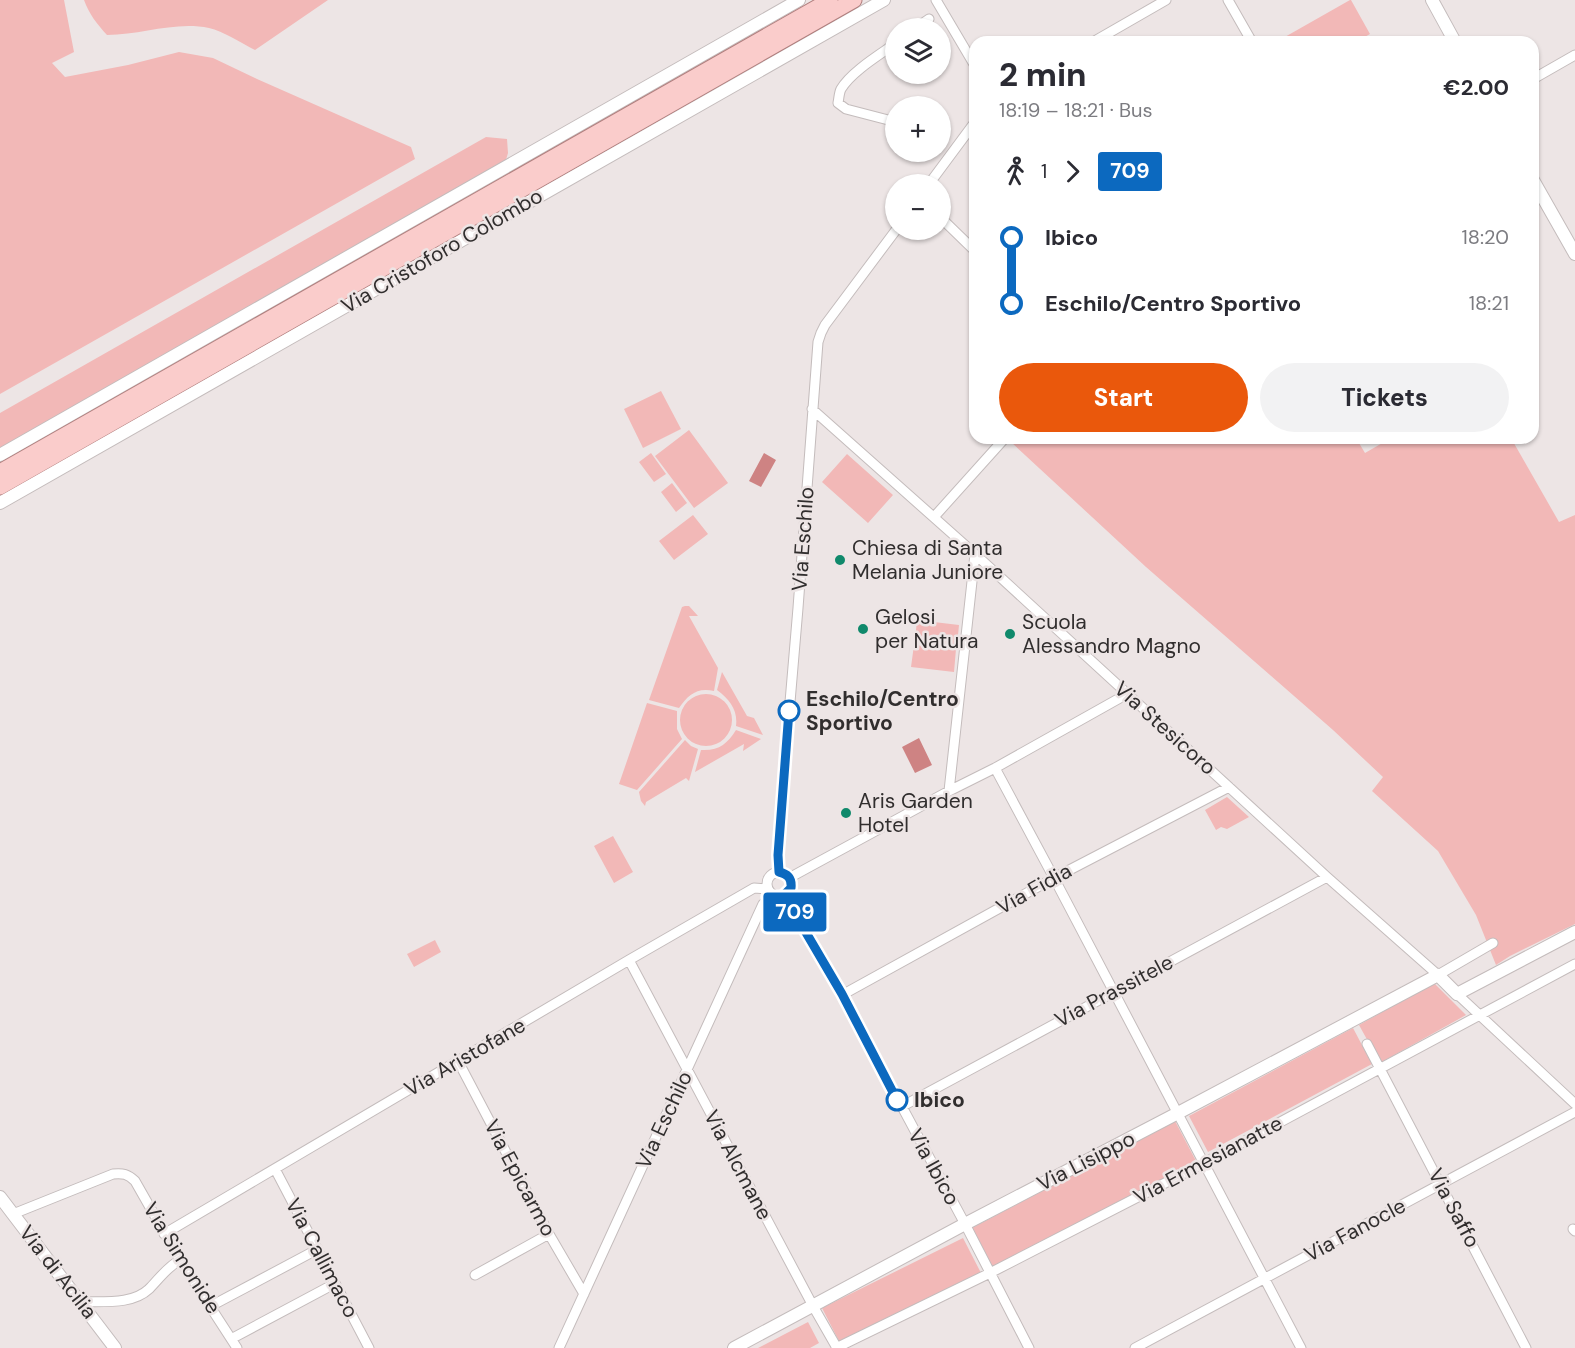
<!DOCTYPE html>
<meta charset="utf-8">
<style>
:root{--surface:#fff;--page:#f2f2f3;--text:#2b2b33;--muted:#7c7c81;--accent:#ea580c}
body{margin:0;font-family:"DM Sans",sans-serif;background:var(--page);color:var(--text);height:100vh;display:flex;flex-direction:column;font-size:22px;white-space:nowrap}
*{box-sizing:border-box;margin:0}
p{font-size:20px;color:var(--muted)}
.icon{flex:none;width:33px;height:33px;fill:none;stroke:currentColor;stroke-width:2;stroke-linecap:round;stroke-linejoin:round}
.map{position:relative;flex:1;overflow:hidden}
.details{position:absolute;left:969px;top:36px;width:570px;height:408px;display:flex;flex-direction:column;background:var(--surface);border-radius:18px;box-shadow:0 2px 4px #0004}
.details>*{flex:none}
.badge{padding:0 12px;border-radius:4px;font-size:21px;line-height:39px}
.buttons{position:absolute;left:885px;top:18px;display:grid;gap:12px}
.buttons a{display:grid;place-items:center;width:66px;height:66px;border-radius:50%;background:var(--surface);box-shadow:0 2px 4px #0004;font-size:30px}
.map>.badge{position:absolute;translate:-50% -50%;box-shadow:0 0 0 3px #fff}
.legs{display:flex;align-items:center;gap:9px;height:66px;padding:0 30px;font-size:20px}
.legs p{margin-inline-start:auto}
.summary{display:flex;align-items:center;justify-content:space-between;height:102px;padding:0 30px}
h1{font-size:33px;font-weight:800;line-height:45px}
.cta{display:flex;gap:12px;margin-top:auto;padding:12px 30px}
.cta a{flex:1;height:69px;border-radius:36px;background:var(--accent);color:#fff;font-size:24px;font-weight:800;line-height:69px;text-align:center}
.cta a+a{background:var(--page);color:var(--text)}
ul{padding:0 30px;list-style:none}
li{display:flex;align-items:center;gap:21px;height:66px;font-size:22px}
li i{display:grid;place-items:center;width:9px;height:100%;margin:0 8px;background:currentColor}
li i::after{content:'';width:15px;height:15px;margin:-8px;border:4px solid;border-radius:50%;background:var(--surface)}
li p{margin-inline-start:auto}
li:first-child i{background:linear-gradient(#0000 50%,currentColor 0)}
li:last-child i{background:linear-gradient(currentColor 50%,#0000 0)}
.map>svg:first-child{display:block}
</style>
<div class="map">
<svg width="1575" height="1348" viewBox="0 0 1575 1348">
<rect width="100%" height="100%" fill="#ede5e5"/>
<path fill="#f2b8b7" d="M0 0H64L74 52 52 63 65 77 128 65 179 52 213 58 257 79 411 147 415 159 0 394Z
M84 0H328L255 50C241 43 223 31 209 28 175 21 141 35 107 35 97 24 89 14 84 0Z
M1350 0H1351L1370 34 1356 42H1276Z
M486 137 507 139 508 153 505 163 0 449V413Z
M661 391 681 429 643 448 624 409Z
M689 430 728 483 694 508 655 456Z
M1015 438H1356L1365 453 1391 438H1511L1559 522 1575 515V924L1510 956 1496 965 1476 915 1438 851 1372 791 1383 777 1333 730 1146 567 1011 442Z
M651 453 666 474 654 482 639 462Z
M847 454 893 495 868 523 822 482Z
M672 483 687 503 676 512 661 492Z
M693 515 708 534 674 560 659 541Z
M685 606H689L698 616H689L718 668 714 691C697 687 688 695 679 708L649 700 682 607Z
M917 620 959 625 957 645 915 640Z
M914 645 956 649 954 672 911 667Z
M722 672 747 716 754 718 763 735 736 726C738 710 730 700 717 690Z
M680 720a26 26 0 1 1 52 0a26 26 0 1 1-52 0Z
M647 703 677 711V729L682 739 637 790 619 784Z
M736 730 761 739 743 751 744 744 695 772 701 750C719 751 727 744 736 730Z
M685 740 691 746 698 749 689 781 686 778 646 802 645 806 641 801 639 792Z
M1227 797 1249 817 1227 829 1221 827 1216 830 1205 810Z
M613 836 633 872 614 883 594 846Z
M435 940 441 952 414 967 407 954Z
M1434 983 1466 1015 1380 1063 1359 1025Z
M1353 1028 1372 1064 1208 1152 1189 1116Z
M1175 1121 1196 1161 993 1268 972 1228Z
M963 1238 981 1273 840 1343 822 1308Z
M808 1322 819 1343 810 1348H758Z"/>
<path fill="#ce8383" d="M764 453 776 460 761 487 749 481Z
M919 738 932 765 915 773 902 747Z"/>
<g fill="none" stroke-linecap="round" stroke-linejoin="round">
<defs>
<path id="minor" d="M936 0 975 66
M1228 0 1252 42
M916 28 929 19
M1093 42 1166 0
M896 43C879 55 851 72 841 89 839 93 839 98 838 103L846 109 896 122
M1533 79 1575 55
M929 184 975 122
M940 217 975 251
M812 409 975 554 1327 877 1438 975 1493 943
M934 517 1005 438
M995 768 1054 878 1301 1348
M949 791 975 554
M767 884a12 12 0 1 1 24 0a12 12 0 1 1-24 0Z
M779 872 778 855 782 796 798 608 818 342 821 333 825 325 896 230
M789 878 949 791 995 768 1127 694
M784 895 842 995 965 1224 1029 1348
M629 960 813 1306 837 1348
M1457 994 1575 1104
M842 995 1054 878 1229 787
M1367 1044 1526 1348
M458 1061 549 1234 584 1294
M901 1107 1327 877
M275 1169 369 1348
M13 1214 113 1174C123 1173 128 1174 135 1181L180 1260 237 1348
M1573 1229 1575 1231
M164 1234 629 960 754 888 768 889
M475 1275 549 1234
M81 1302C103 1301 132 1305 149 1289 159 1279 167 1267 180 1260
M211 1306 318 1249
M231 1339 334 1284
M559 1348 763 904 773 895
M836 1348 990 1273 1204 1163 1575 964
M1135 1348 1575 1112"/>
<path id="tertiary" d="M1432 0 1455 42
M1533 180 1575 254
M0 455 799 0
M0 503 884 0
M0 1197 115 1348
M734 1348 965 1224 1178 1113 1438 975 1457 994 1575 932"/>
<path id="primary" d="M0 472 830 0
M0 487 854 0"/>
</defs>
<use href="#minor" stroke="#c4bcbc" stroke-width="11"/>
<use href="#tertiary" stroke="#c4bcbc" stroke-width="14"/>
<use href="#primary" stroke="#b17f7e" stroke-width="17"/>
<use href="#minor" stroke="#fff" stroke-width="9"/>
<use href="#tertiary" stroke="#fff" stroke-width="12"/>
<use href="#primary" stroke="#facccb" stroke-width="15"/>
</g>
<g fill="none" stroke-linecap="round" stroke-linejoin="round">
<defs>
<path id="line-1" d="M789 711 778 855 779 872C788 874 792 879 791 888L784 895 842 994 897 1100"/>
</defs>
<use href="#line-1" stroke="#fff" stroke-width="14"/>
<use href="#line-1" stroke="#0c69bf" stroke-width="9"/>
</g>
<g fill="#10896b" stroke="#ede5e5" stroke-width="2">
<circle cx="840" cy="560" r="6"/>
<circle cx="863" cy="629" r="6"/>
<circle cx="1010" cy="634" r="6"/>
<circle cx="846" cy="813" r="6"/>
</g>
<g fill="#fff" stroke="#0c69bf" stroke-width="3">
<circle cx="789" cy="711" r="10"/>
<circle cx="897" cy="1100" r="10"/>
</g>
<g text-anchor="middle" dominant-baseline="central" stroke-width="5" stroke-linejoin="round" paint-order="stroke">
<g font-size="21" fill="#312e2e" stroke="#ede5e5">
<text transform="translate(442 251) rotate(-30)">Via Cristoforo Colombo</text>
<text transform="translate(803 539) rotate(-86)">Via Eschilo</text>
<text transform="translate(1165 728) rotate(42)">Via Stesicoro</text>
<text transform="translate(1034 889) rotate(-29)">Via Fidia</text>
<text transform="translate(1114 991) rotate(-28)">Via Prassitele</text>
<text transform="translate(465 1057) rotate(-30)">Via Aristofane</text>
<text transform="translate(664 1120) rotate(-65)">Via Eschilo</text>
<text transform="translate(1208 1160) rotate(-28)">Via Ermesianatte</text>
<text transform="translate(1086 1161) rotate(-27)">Via Lisippo</text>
<text transform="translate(738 1165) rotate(62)">Via Alcmane</text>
<text transform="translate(934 1167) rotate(61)">Via Ibico</text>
<text transform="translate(520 1178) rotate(62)">Via Epicarmo</text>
<text transform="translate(1454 1208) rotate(62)">Via Saffo</text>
<text transform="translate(1355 1230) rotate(-28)">Via Fanocle</text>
<text transform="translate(182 1258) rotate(58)">Via Simonide</text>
<text transform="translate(322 1258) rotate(62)">Via Callimaco</text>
<text transform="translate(58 1272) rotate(52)">Via di Acilia</text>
</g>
<g font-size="21" fill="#312e2e" stroke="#ede5e5" text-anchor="start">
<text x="852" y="548">Chiesa di Santa<tspan x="852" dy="24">Melania Juniore</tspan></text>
<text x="875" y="617">Gelosi<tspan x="875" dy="24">per Natura</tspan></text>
<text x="1022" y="622">Scuola<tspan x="1022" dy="24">Alessandro Magno</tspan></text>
<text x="858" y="801">Aris Garden<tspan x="858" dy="24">Hotel</tspan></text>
</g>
<g font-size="21" font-weight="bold" fill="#312e2e" stroke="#ede5e5" text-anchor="start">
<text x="806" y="699">Eschilo/Centro<tspan x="806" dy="24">Sportivo</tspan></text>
<text x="914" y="1100">Ibico</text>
</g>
</g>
</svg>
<div class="buttons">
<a><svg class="icon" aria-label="layers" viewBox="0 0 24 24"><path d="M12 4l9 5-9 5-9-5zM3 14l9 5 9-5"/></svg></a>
<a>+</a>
<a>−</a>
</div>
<b class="badge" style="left:795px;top:912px;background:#0c69bf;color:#fff">709</b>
<section class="details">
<div class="summary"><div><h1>2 min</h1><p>18:19 – 18:21 · Bus</p></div><b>€2.00</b></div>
<div class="legs"><svg class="icon" aria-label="walk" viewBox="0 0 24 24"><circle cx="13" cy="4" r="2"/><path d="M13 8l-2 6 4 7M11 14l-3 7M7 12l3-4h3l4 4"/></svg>1<svg class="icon" aria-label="forward" viewBox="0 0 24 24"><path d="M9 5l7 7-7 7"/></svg><b class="badge" style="background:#0c69bf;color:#fff">709</b></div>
<ul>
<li><i style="color:#0c69bf"></i><b>Ibico</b><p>18:20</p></li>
<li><i style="color:#0c69bf"></i><b>Eschilo/Centro Sportivo</b><p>18:21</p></li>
</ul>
<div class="cta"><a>Start</a><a>Tickets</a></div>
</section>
</div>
